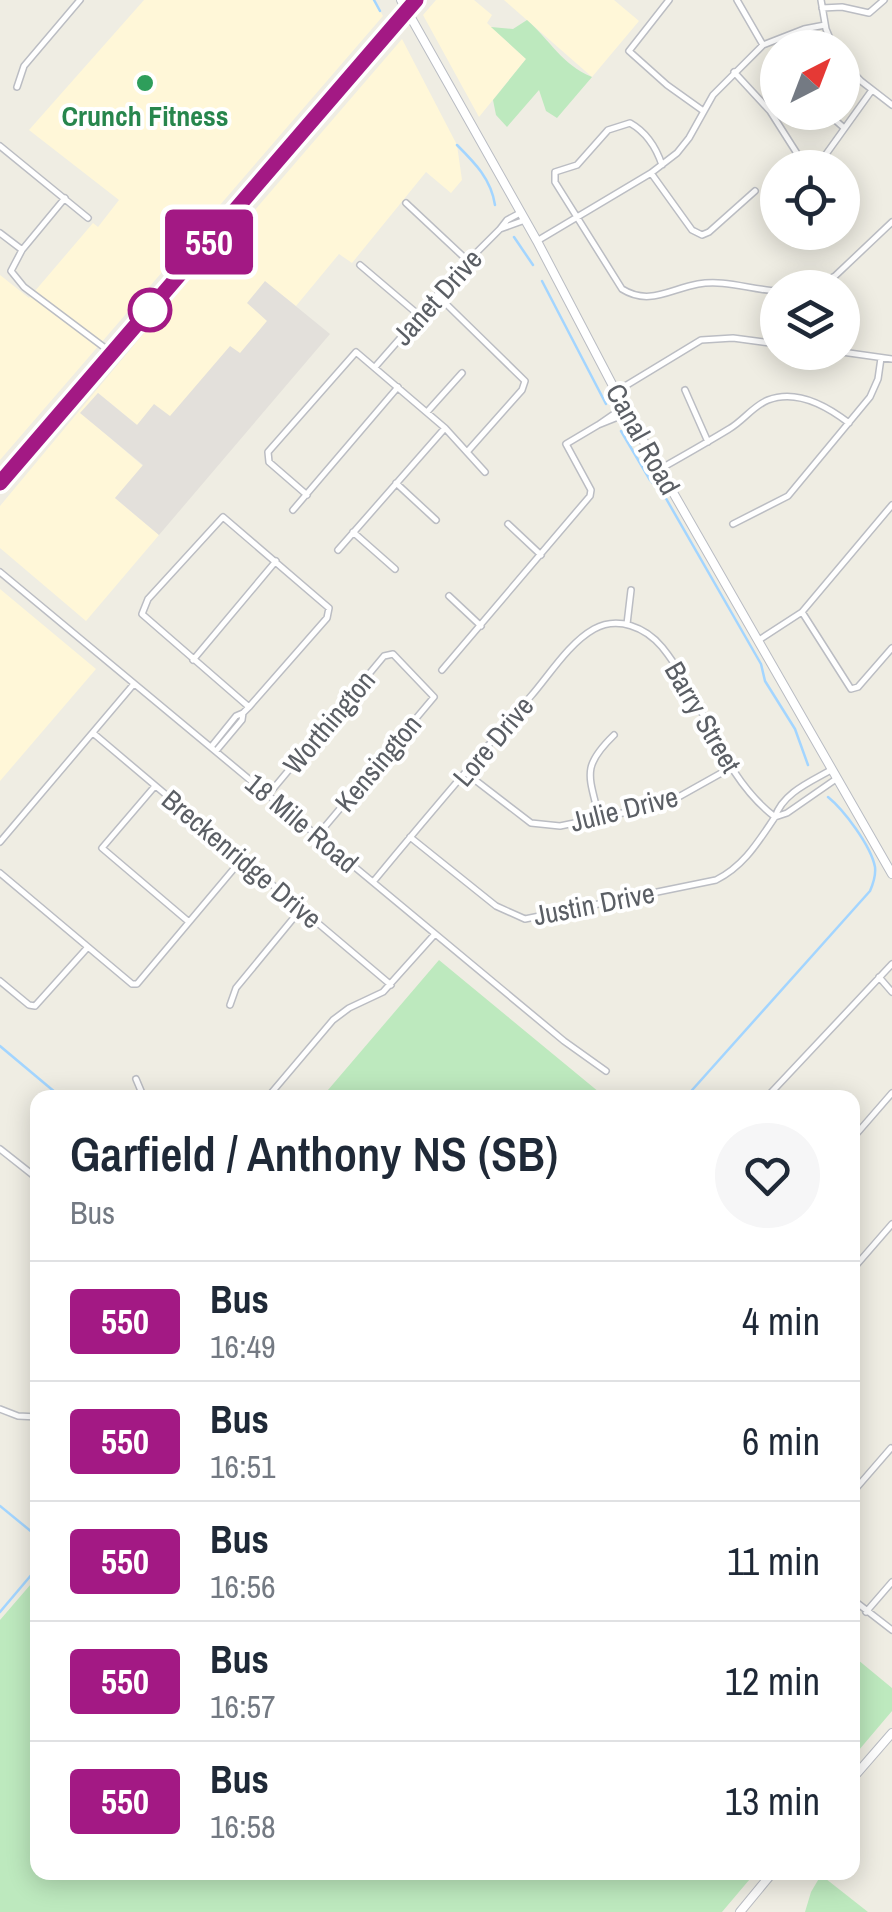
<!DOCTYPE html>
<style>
:root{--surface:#fff;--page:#f6f6f7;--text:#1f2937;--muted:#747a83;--line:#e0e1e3}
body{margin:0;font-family:"Archivo Narrow",sans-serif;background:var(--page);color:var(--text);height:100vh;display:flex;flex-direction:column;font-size:38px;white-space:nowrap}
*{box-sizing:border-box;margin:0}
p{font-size:32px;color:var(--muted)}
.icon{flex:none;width:55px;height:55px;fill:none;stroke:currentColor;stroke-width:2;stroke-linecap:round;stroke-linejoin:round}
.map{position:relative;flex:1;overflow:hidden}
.panel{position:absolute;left:30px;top:1090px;width:830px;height:790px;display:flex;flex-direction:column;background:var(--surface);border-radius:20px;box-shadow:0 5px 25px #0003}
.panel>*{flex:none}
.badge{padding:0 20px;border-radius:8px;font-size:35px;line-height:65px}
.needle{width:65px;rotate:42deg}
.tools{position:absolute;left:760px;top:30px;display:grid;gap:20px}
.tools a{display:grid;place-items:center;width:100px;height:100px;border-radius:50%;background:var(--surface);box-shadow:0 5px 25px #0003;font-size:50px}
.map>.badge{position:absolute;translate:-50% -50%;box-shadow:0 0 0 5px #fff}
.round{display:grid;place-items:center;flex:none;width:105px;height:105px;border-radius:52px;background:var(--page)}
.head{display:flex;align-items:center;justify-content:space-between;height:170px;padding:0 40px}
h1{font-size:48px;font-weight:600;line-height:75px}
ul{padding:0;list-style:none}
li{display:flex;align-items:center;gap:30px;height:120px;padding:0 40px;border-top:2px solid var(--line)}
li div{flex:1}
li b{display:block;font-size:38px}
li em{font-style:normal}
li .badge{min-width:110px;font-weight:700;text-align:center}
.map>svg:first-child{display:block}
</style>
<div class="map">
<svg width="892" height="1912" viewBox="0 0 892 1912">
<rect width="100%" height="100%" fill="#efede3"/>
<path fill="#fff7d8" d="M144 0H374L383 16 0 460V275L29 298 93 223 98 227 119 200 29 130Z
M436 0H474L492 15 487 23 526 59 479 117 423 15Z
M504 0H614L639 21 592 77Z
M402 39 457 145 462 180 451 193 426 172 352 263 339 254 296 306 265 282 267 321 240 354 230 347 170 417 137 425 98 393 81 413 143 466 115 498 159 535 86 621 0 548V506L218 244 223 247Z
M0 589 96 669 0 781Z"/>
<path fill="#e3e0db" d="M265 281 330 334 159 535 115 498 143 465 80 413 98 393 137 425 154 404 170 416 230 346 240 353 267 321 247 303Z"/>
<path fill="#bde9be" d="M527 20C551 41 561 64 592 77L557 118 546 111 539 90 507 127 496 115 493 100 526 59 491 27 513 29Z
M439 960 605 1097H322Z
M37 1577 38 1872 755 1873 722 1912H0V1620Z
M852 1655 892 1688V1711L853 1757Z
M821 1875 868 1912H805L811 1892Z"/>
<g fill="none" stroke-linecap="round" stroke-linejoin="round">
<path stroke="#a3d5ff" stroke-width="2.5" d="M374 0 380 11
M457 145C475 163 491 179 495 205
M514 237 533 265
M542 281 606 404
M621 431 650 480 664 495 761 664 765 681 795 729 808 765
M0 1046 62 1098
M685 1098 870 891C873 884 876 875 875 867 871 846 844 810 828 797
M0 1506 38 1537
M0 1612 38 1567"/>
<defs>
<path id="street" d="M669 0 629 51 667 85 702 110
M737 0 763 45
M821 0 826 29 834 48
M822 8 842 7 869 13 884 0
M842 61 861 81 892 105
M734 72 770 111 798 155 811 165 824 157 872 90
M17 87 24 66 80 0
M826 112 843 127
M0 146 88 218
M662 165C656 147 646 132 630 123L608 130 577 165 555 172V182L622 289C649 306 670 289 698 284 725 279 751 290 778 291
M651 173 692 230 702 235 709 232 755 191
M65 198 22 250 11 271 24 287 113 354
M406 203 468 261
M520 213 507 220 500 229 525 220
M0 233 21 249
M537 241 651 173 677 153 689 138 713 95 763 45 804 29 825 25
M360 265 420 316
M812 288 835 276 892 222
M437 295 525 381 522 390 467 452
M842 352 892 359
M375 367 468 261 500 229
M685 390 708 442
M617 391 701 340 733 338 778 344
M624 407 598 425 628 413
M427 412 462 373
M660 469C683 456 706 443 729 429 743 421 753 406 768 400 796 389 827 406 849 423
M396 483 436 520
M307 495 269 462 268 452 356 352 445 428 485 472
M293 510 398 387
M508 524 541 555
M733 524 788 496 870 397 878 379 881 358
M353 532 395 569
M338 550 445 428
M0 572 564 1041 606 1071
M449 596 481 626
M802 612 851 689 858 687 892 648
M627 624 631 590
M759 640 802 612 892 505
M193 660 276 561
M442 670 590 496 591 490 566 444 598 425
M243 713 249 707 327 618 329 608 223 517 148 599 142 614 249 707
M93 733 391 985
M211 747 236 716 243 713 242 720 216 751
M831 770C810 782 783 793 775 817L787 813 836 779
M466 773 531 823 560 826 666 804 732 767
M155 786 102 848 189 922
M268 795 384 656 393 654 434 697 317 836
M599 817C589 775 581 767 614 735
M0 842 133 685
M0 873 132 984H137L242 859
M373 882C425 819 478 757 531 696 550 674 569 643 594 629 618 616 645 627 662 647 705 700 719 774 775 817 758 842 744 866 716 880L525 919 496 906 410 837
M879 977 892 992
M0 981 29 1005 35 1006 88 947
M230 1005 236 988 301 909
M136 1079 144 1098
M267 1098 333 1020 349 1008 383 992 435 934
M766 1098 892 964
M852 1139 892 1093
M0 1149 38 1179
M852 1270 892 1224
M0 1409 18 1416 38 1417
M852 1493 891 1448
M852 1599 892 1630
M866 1612 892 1582"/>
<path id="secondary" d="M401 0 537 241 624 407 892 874
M0 483 416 0
M852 1779 892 1733
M740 1912 773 1872"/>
</defs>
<use href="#street" stroke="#bbbdc3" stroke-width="8"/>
<use href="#secondary" stroke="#b9bcc3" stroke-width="10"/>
<use href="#street" stroke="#fff" stroke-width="5"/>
<use href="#secondary" stroke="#fff" stroke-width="8"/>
</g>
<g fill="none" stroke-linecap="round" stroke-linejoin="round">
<defs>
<path id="line" d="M0 483 416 0"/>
</defs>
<use href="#line" stroke="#fff" stroke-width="22"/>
<use href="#line" stroke="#a31984" stroke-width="15"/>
</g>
<circle fill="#2e9e5b" stroke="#fff" stroke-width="4" cx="145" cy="83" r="10"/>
<circle fill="#fff" stroke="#a31984" stroke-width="5" cx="150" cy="310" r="20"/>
<g text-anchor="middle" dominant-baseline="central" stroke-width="8" stroke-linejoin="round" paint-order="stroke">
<g font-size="28" font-weight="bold" fill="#27864d" stroke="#fff">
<text x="145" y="116">Crunch Fitness</text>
</g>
<g font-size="28" fill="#5b5f65" stroke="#fff">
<text transform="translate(437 297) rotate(-48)">Janet Drive</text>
<text transform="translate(643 439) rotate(61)">Canal Road</text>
<text transform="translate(703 717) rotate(60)">Barry Street</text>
<text transform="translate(329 722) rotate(-50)">Worthington</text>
<text transform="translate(493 741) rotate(-50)">Lore Drive</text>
<text transform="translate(378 763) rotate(-50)">Kensington</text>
<text transform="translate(624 809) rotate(-14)">Julie Drive</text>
<text transform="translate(302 823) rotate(40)">18 Mile Road</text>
<text transform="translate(242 859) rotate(40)">Breckenridge Drive</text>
<text transform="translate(594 904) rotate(-11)">Justin Drive</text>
</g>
</g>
</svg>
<div class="tools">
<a><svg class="needle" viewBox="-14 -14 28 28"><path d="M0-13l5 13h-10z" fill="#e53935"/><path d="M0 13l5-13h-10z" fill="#747a83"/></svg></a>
<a><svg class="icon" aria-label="locate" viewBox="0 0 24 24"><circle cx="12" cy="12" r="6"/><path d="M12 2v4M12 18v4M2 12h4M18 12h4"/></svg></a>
<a><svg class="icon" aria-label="layers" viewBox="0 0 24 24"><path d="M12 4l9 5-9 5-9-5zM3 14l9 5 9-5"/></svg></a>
</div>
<b class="badge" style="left:209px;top:242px;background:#a31984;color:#fff">550</b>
<section class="panel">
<div class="head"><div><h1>Garfield / Anthony NS (SB)</h1><p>Bus</p></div><a class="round"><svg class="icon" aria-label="heart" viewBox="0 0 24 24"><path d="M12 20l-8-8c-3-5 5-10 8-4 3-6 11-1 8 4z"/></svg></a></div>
<ul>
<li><span class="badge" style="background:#a31984;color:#fff">550</span><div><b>Bus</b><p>16:49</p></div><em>4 min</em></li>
<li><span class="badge" style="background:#a31984;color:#fff">550</span><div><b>Bus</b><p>16:51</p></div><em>6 min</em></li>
<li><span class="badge" style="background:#a31984;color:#fff">550</span><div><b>Bus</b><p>16:56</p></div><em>11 min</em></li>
<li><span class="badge" style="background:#a31984;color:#fff">550</span><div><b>Bus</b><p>16:57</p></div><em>12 min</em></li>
<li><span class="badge" style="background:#a31984;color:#fff">550</span><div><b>Bus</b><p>16:58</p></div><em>13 min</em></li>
</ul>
</section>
</div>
